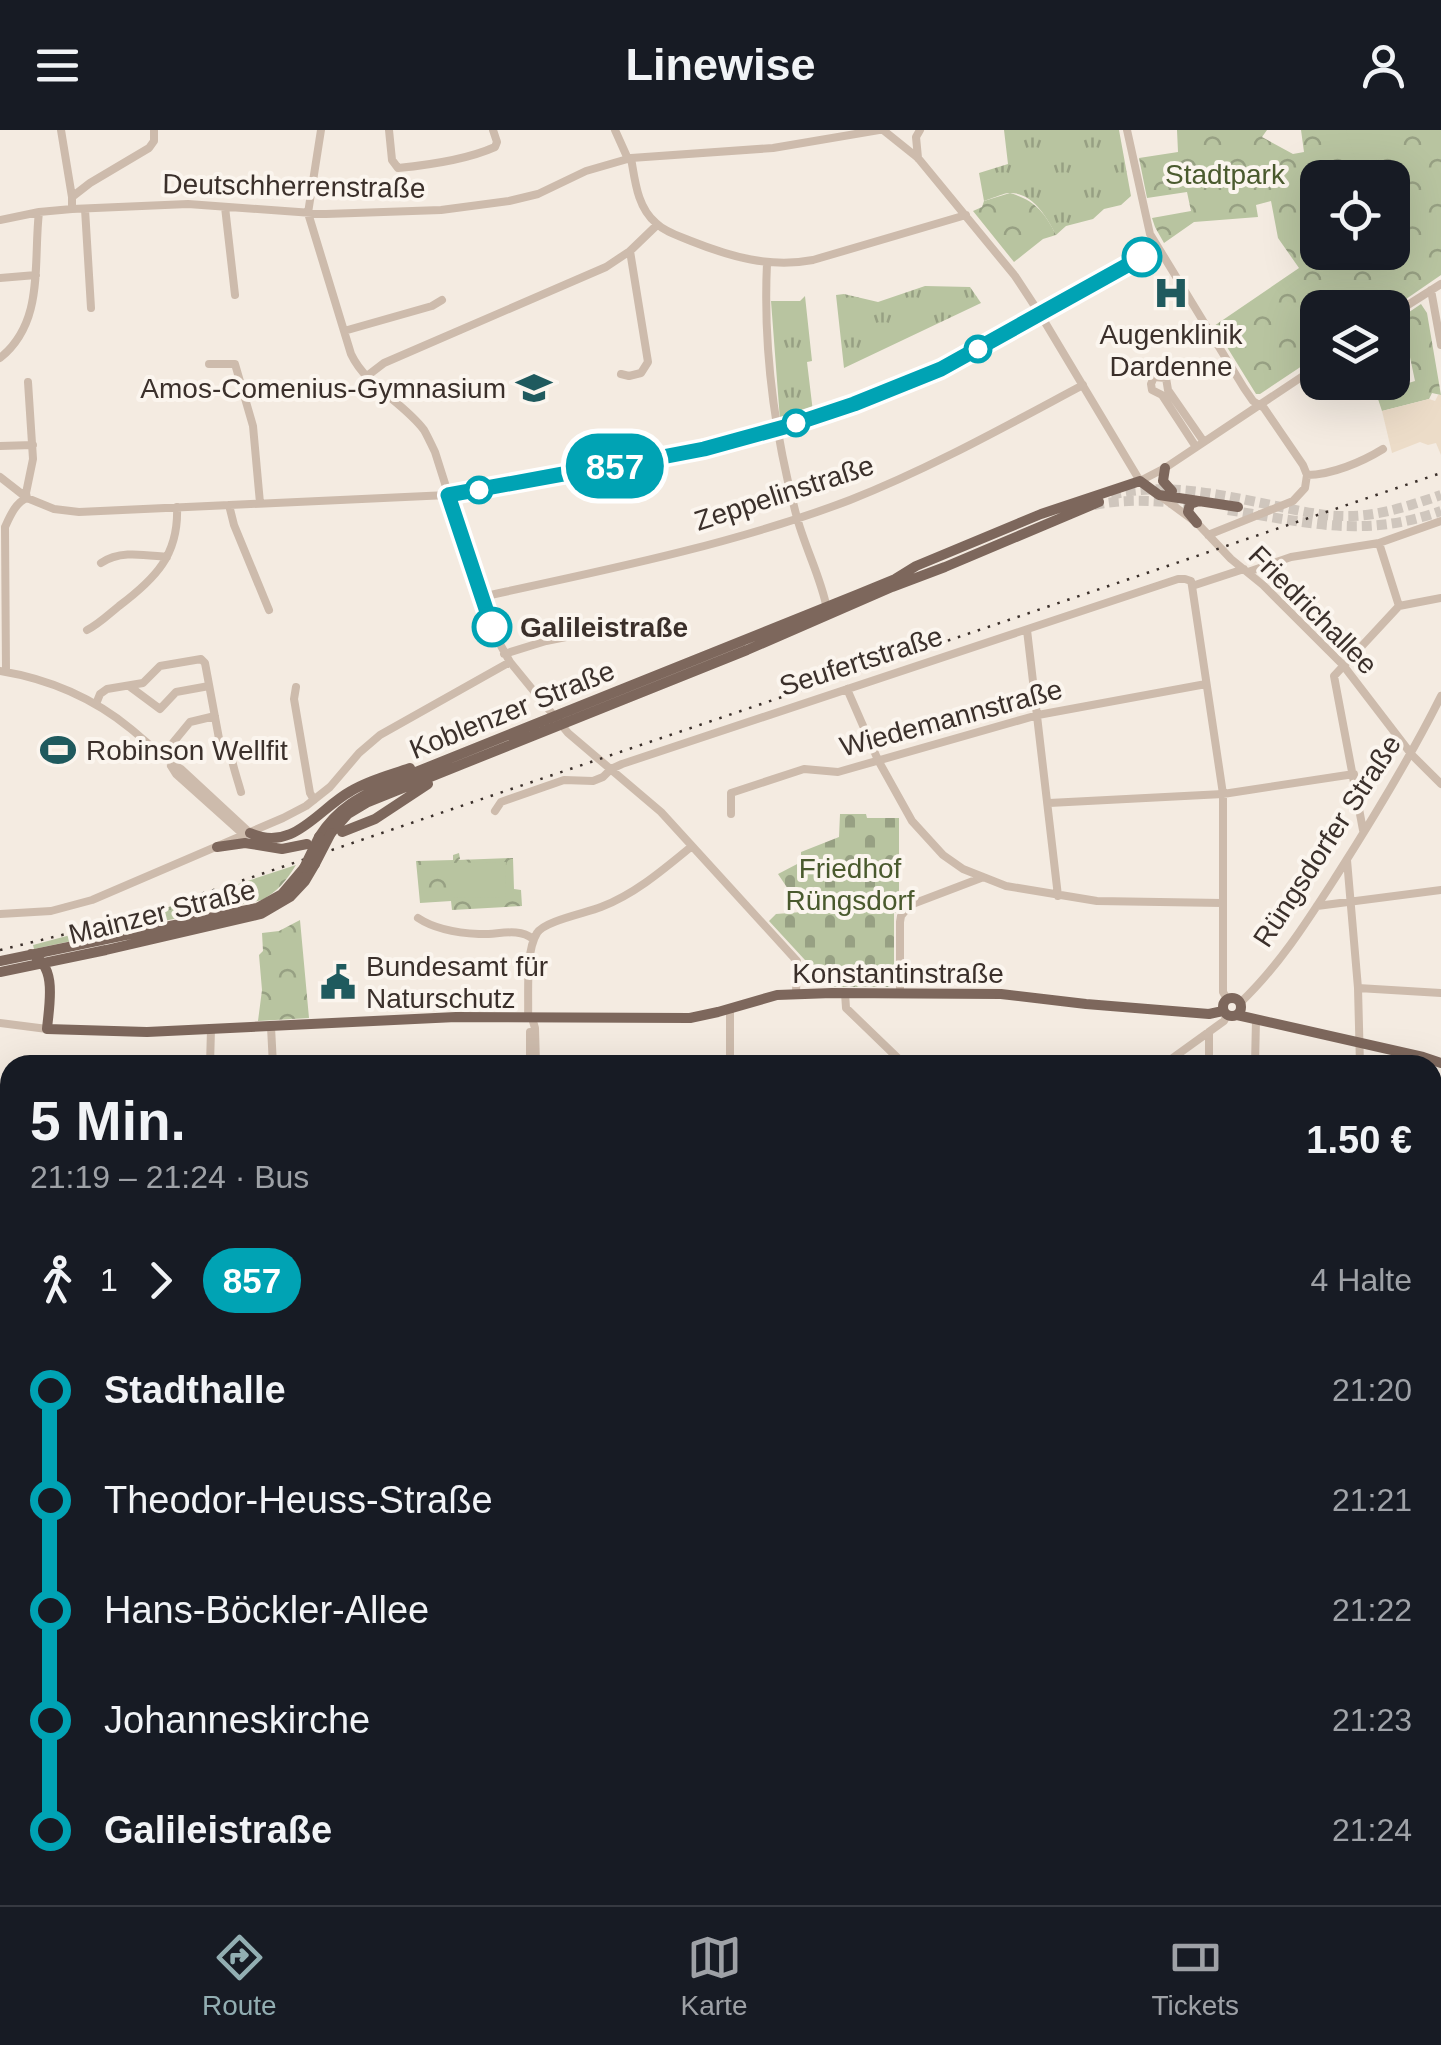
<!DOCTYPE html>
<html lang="de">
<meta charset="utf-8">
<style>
:root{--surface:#171b24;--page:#20242c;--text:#f1f3f6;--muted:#9ea1a6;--line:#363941;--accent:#92aeb2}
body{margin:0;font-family:Helvetica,sans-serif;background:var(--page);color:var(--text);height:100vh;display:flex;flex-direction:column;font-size:38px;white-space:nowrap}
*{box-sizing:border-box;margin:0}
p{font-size:32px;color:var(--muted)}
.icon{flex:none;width:55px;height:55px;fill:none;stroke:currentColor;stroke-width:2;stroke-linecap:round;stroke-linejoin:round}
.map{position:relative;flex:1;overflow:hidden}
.sheet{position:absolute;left:0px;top:925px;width:1442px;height:850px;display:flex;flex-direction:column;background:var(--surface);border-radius:30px 30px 0 0;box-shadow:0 10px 40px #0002}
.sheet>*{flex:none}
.badge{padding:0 20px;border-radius:32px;font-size:35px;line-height:65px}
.controls{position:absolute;left:1300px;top:30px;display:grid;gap:20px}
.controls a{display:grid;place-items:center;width:110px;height:110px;border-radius:20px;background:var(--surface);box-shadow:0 10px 40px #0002;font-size:50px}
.map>.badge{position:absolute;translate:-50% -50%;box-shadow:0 0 0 5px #fff}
.legs{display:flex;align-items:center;gap:15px;height:110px;padding:0 30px;font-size:32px}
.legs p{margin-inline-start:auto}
.head{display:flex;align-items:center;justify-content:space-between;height:170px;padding:0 30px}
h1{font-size:55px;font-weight:800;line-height:75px}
ul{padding:0 30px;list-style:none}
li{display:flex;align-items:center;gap:35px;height:110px;font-size:38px}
li i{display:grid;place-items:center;width:15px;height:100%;margin:0 12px;background:currentColor}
li i::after{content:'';width:25px;height:25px;margin:-12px;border:8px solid;border-radius:50%;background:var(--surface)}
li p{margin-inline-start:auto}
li:first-child i{background:linear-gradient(#0000 50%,currentColor 0)}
li:last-child i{background:linear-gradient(currentColor 50%,#0000 0)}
header{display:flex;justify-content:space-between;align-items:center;height:130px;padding:0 30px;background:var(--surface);font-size:45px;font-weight:800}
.tab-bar{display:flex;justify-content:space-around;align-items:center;height:140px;border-top:2px solid var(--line);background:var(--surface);font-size:28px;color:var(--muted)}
.tab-bar a{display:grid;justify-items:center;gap:5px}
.tab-bar .on{color:var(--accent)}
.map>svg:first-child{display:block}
</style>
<header><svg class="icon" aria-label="menu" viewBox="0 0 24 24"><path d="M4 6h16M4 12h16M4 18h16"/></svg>Linewise<svg class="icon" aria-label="person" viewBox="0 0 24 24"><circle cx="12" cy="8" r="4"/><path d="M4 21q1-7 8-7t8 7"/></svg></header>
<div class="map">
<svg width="1441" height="1775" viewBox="0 0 1441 1775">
<defs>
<pattern id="grass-tufts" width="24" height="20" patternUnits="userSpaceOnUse" patternTransform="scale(2.5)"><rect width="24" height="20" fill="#b8c4a0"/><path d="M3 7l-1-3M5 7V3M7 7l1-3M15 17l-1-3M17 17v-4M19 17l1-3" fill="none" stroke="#97a083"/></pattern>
<pattern id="forest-crowns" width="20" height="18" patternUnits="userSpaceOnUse" patternTransform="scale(2.5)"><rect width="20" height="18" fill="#b8c4a0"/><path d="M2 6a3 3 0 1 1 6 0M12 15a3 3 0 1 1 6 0" fill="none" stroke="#97a083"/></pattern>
<pattern id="cemetery-stones" width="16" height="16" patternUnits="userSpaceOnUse" patternTransform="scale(2.5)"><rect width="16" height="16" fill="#b8c4a0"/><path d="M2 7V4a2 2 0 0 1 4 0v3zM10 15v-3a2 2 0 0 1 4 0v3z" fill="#97a083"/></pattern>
<pattern id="water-waves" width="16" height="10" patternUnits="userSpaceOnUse" patternTransform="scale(2.5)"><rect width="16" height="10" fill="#7fb0b2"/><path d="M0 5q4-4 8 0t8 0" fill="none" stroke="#699091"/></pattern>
</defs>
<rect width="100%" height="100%" fill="#f4ebe1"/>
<path fill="url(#grass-tufts)" d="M1004 0H1119L1131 66 1121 75 1104 79 1093 89 1066 96 1056 105C1047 87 1032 61 1008 63 1001 64 991 69 984 71L979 43 1008 34Z
M925 156 970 157 981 173 844 238 836 165 844 164 878 172Z
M805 166 812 231 807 232 813 282 783 291 780 290 771 171H800Z"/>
<path fill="url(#forest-crowns)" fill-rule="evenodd" d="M1177 0H1267L1262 7 1293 24 1304 22 1301 0H1441V145L1393 178H1318L1317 226 1260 264H1256L1214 196 1299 138 1278 108 1271 71 1256 75 1258 87 1194 92 1164 113 1155 97 1152 88 1191 81 1187 62 1147 68 1139 28 1178 22ZM1318 48H1392V122H1318Z
M1010 63C1034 70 1045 82 1056 105L1043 109 1014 132 973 81 982 77 984 71Z
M1421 174 1427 183 1441 265 1432 263 1429 269 1382 281 1376 263 1415 251 1407 213 1393 216V193Z
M459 723 460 729 458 730 513 728 514 759 521 760 522 776 452 780 451 771 420 773 416 731 453 730V725Z
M296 735C286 751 278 761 262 770L34 819 33 815 138 787Z
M300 790 309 888 258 891 262 860 259 825 263 821 262 803 279 801Z"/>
<path fill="url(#cemetery-stones)" d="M840 684H866L867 688H899V782L894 783V857H835L832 853 828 855 769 791 776 784 802 782V763L790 762 778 744 801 732V722L839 707Z"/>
<path fill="#b8c4a0" d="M1346 0H1380L1388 26 1358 36Z
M506 732 505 767 448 768V733Z"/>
<path fill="#ecdcc8" d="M1438 265H1441V325L1436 313 1428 315 1420 312 1392 323 1382 281 1429 269 1435 271Z"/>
<path fill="url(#water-waves)" d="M1433 1221 1441 1222V1573H1432Z
M0 1327H10V1613H0Z"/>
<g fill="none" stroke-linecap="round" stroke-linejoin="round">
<path stroke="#cfc6bd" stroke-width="10" stroke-dasharray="10 5" stroke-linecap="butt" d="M1111 365C1167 351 1226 366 1281 377 1301 381 1322 386 1343 386 1377 387 1409 376 1441 365
M1094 375C1129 368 1161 371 1196 375
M1228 380C1307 392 1362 409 1441 381"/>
<path stroke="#cdbbac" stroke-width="8" d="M61 0 72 67
M321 0 308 83 351 224C366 256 403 272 424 300 428 307 431 314 435 322L481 467 495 505 510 532 568 603 661 682 797 831 796 863
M389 0 392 30 398 38C429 35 466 30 495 17L497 12 493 0
M615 0 628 29
M883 0 918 28 1015 146 1040 184 1140 351 1165 338 1318 236
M1127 0 1150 104 1244 258 1253 271 1264 278 1303 335 1307 345
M631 28C635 50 637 77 656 93 665 102 679 106 691 111 731 127 770 138 813 130L966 85
M918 28 916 7 920 0
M225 77 235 165
M72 79V67L90 53 149 18 154 11V0
M85 79 91 178
M0 90 39 82 72 79 188 74 326 84 441 80 509 71 538 64 586 41 631 28 773 18 879 0
M767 133C763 218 774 301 796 384 804 416 821 447 827 479
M0 148 36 145
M1431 160 1441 215
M1392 185 1441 154
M344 201 432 176 442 170
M0 228C45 192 33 133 39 82
M209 234H235L253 296 260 373
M621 244 629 246 641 243 648 232 630 121
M367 246 384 233 606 137 630 121 657 95
M0 316 33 315
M1196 317 1162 265 1152 260 1151 254 1154 247 1166 248 1168 260 1204 312
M1307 345C1331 345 1362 332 1383 319
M0 347 27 368 54 379 79 382 448 365 574 342 589 341 703 319 777 300 833 282 941 239 1158 118
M27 368 26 363 33 329 28 252
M1163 368 1197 393 1231 429 1263 455 1343 535 1412 625 1441 654
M229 375 234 395 269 480
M1208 405 1293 371 1305 358 1307 345
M1379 413 1399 476
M101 433C120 420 144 425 167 427
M1248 442 1291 427 1379 413 1441 391
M1192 456 1223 664V862L1227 869
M1192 456 1244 439
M481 467C602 441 735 414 850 370 931 338 1006 296 1083 255
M87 500C99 494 109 484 119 476 155 449 179 425 177 377
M1027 500 1058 766
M504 524 546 511 586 503
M0 541C49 549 92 567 131 599 147 612 162 628 181 639L250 703
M6 542 5 397C10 386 16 372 27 368
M129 556 160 579 176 562 209 556
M296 557 294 569 310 663 314 670
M847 559 878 630 912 691 943 725 963 739 1006 756 1097 771 1222 773
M96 574 100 564 107 559 143 553 160 536 201 529 205 533 220 614 230 618C232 622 231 626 232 630 234 640 238 651 241 662
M162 626 190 592 215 586
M171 636 176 644 244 705
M1049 673 1223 664 1354 644
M495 681 501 672 564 650 593 651 603 647 611 639 622 634 1178 449H1185L1191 451 1192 456
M731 684V663L804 639 838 642 1038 585 1206 554
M1363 700 1334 546 1399 476 1441 468
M1347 730 1358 858 1360 935
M1317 776 1441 760
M0 784 51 781 92 770 283 688 306 676 330 657 359 623 380 605 510 532
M418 788C436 800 458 803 479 804 498 805 518 797 533 809
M1358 858 1441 863
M845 863 846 878 905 935
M900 863V792L901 786 910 775 981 748
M1240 873C1279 836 1308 790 1337 745 1374 687 1410 628 1441 566
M730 879V935
M528 888C529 865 525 822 537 803 544 791 586 783 601 777 635 764 664 739 692 716
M532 888 535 898 536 935
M0 893 47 899
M271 897 273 935
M1209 902V935
M210 935 211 899
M530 935V902
M1004 935H1100
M1163 935 1224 891 1227 885
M1255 935 1256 889
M0 983 10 984
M1432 1057 1441 1056
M0 1642H10
M0 1751 10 1750
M91 1765 106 1775
M174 1765V1775
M303 1765V1775
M420 1765V1775
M520 1765 521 1775
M24 1775 25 1765
M1400 1775 1401 1765"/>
<path stroke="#7d675c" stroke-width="10" d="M1165 338 1163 351 1172 361
M1140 351 1159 365 1238 377
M1196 372 1190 374 1188 382 1197 393
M342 702 375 689 428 654
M250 703C293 723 318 679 351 661 369 650 390 645 410 638
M331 703 348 684 368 672 747 520 892 457 945 437 1099 372
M319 707C337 678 361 666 391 652L859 464 895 449 916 436 1041 384 1140 351
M217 717 245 713 282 719 307 714
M31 824C58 836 49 875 47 899L147 902 456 887 690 888 718 882 777 865 832 863 1001 864 1086 874 1209 884 1223 881
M0 831 257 778 282 764 304 738
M0 842 106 820 261 784 290 767 305 751 315 734
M1223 877a9 9 0 1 1 18 0a9 9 0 1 1-18 0Z
M1237 885 1423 927 1441 933
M69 1765 70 1775
M788 1765 811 1770
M826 1771 868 1774 1183 1766 1284 1775"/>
<path stroke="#3b302b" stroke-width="2.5" d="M0 1640 10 1639
M819 1775 820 1765"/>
<path stroke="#3b302b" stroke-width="2.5" stroke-dasharray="2.5 8" stroke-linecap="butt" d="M0 820 95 797 223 757 1441 343"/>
<path stroke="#7d675c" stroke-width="10" d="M315 734 331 703
M304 738 319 707
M811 1770 826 1771"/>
</g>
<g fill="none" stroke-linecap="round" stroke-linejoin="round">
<defs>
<path id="line-1" d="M492 497 448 365 574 342 589 341 704 319 788 296 854 274 941 239 1142 127"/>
</defs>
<use href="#line-1" stroke="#fff" stroke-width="22"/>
<use href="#line-1" stroke="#00a3b4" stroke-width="15"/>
</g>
<defs>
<symbol id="hospital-bare" viewBox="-9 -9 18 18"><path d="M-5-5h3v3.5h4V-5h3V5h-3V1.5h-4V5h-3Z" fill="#1f5a5e" stroke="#fbf5ee" stroke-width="2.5" paint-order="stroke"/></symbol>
<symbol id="school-bare" viewBox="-9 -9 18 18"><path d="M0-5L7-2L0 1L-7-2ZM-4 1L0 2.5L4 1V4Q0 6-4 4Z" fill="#1f5a5e" stroke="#fbf5ee" stroke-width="2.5" paint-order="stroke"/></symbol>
<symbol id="stadium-bare" viewBox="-9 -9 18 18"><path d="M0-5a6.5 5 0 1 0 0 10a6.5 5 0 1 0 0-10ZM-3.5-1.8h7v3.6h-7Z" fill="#1f5a5e" stroke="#fbf5ee" stroke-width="2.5" paint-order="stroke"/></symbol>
<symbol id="civic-bare" viewBox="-9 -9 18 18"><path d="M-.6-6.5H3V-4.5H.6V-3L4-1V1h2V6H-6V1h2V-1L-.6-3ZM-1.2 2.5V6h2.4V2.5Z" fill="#1f5a5e" stroke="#fbf5ee" stroke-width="2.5" paint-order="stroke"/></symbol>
</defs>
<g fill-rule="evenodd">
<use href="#hospital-bare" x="1146" y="138" width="50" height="50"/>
<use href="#school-bare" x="509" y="233" width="50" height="50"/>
<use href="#stadium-bare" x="33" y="595" width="50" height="50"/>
<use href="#civic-bare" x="313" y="827" width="50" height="50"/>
</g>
<g fill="#fff" stroke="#00a3b4" stroke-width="5">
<circle cx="1142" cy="127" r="18"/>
<circle cx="978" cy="219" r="12"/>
<circle cx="796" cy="293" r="12"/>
<circle cx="479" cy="360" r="12"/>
<circle cx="492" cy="497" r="18"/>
</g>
<g text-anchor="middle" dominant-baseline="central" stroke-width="8" stroke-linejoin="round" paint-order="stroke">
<g font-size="28" fill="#4a5a2e" stroke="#fbf5ee">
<text x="1225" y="44">Stadtpark</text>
<text x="850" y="738">Friedhof<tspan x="850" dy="32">Rüngsdorf</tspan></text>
</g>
<g font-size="28" fill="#3b302b" stroke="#fbf5ee">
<text transform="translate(294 56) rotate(1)">Deutschherrenstraße</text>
<text transform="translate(784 363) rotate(-18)">Zeppelinstraße</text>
<text transform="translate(1313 480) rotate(45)">Friedrichallee</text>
<text transform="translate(861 531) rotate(-18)">Seufertstraße</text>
<text transform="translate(512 580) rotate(-22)">Koblenzer Straße</text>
<text transform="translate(951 588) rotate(-15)">Wiedemannstraße</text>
<text transform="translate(1327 711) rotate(-57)">Rüngsdorfer Straße</text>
<text transform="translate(162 782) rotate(-14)">Mainzer Straße</text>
<text x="898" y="843">Konstantinstraße</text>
</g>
<g font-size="28" fill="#3b302b" stroke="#fbf5ee" text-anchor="start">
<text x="1171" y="204" text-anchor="middle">Augenklinik<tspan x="1171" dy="32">Dardenne</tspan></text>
<text x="506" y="258" text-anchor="end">Amos-Comenius-Gymnasium</text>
<text x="86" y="620">Robinson Wellfit</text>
<text x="366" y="836">Bundesamt für<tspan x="366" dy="32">Naturschutz</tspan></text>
</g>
<g font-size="28" font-weight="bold" fill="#3b302b" stroke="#fbf5ee" text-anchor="start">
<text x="520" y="497">Galileistraße</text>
</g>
</g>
</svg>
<div class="controls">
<a><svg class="icon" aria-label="locate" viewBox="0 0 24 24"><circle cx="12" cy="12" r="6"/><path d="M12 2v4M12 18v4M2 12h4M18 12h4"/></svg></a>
<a><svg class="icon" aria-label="layers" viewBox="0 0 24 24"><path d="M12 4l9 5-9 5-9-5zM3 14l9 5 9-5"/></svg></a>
</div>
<b class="badge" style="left:615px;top:336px;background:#00a3b4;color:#fff">857</b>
<section class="sheet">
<div class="head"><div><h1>5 Min.</h1><p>21:19 – 21:24 · Bus</p></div><b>1.50 €</b></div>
<div class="legs"><svg class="icon" aria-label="walk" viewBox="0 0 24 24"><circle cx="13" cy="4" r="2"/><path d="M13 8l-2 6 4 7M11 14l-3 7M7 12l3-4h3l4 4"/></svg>1<svg class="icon" aria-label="forward" viewBox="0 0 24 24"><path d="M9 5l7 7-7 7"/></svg><b class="badge" style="background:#00a3b4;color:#fff">857</b><p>4 Halte</p></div>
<ul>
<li><i style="color:#00a3b4"></i><b>Stadthalle</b><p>21:20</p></li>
<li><i style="color:#00a3b4"></i><span>Theodor-Heuss-Straße</span><p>21:21</p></li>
<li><i style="color:#00a3b4"></i><span>Hans-Böckler-Allee</span><p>21:22</p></li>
<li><i style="color:#00a3b4"></i><span>Johanneskirche</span><p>21:23</p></li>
<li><i style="color:#00a3b4"></i><b>Galileistraße</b><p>21:24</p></li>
</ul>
</section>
</div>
<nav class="tab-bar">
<a class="on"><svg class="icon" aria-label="directions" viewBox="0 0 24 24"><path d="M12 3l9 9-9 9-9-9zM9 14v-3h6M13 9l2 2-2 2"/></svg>Route</a>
<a><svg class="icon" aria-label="map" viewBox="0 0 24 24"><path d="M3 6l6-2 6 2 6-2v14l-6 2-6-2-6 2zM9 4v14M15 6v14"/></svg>Karte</a>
<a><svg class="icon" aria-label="tickets" viewBox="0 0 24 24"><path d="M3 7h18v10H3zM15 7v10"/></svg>Tickets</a>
</nav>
